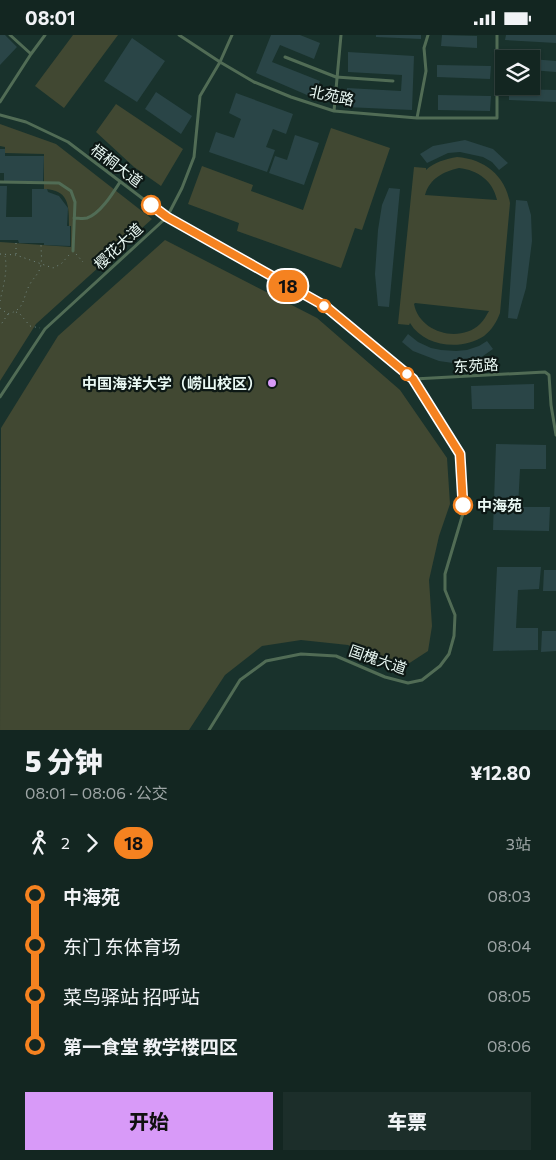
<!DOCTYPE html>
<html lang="zh">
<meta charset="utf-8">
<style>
:root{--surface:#132621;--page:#1c2e2a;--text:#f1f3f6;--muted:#9da5a5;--line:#32433f;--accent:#d89af8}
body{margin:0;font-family:Commissioner,"Noto Sans SC",sans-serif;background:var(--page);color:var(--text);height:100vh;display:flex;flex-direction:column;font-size:19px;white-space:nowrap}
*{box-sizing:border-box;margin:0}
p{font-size:16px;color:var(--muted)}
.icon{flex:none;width:28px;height:28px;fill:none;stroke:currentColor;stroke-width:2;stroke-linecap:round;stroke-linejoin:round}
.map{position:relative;height:695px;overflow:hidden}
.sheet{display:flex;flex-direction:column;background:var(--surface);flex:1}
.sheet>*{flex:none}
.badge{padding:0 10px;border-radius:16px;font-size:18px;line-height:32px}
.fabs{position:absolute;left:495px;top:15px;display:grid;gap:10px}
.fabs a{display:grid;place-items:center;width:45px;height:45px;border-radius:0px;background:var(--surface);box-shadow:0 1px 4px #0004,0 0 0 1px var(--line);font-size:25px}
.map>.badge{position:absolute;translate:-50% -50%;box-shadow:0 0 0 2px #fff}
.legs{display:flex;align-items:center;gap:8px;height:55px;padding:0 25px;font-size:16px}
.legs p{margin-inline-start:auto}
.head{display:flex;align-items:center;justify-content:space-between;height:85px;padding:0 25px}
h1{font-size:28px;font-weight:800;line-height:38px}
.cta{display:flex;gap:10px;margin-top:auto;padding:10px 25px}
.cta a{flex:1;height:58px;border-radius:0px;background:var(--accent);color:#111;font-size:20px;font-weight:800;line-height:58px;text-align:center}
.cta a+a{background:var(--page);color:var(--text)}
ul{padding:0 25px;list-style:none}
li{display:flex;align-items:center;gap:18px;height:50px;font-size:19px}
li i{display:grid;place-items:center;width:8px;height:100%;margin:0 6px;background:currentColor}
li i::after{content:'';width:12px;height:12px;margin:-6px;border:4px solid;border-radius:50%;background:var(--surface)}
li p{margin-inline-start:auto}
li:first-child i{background:linear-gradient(#0000 50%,currentColor 0)}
li:last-child i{background:linear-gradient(currentColor 50%,#0000 0)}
.status{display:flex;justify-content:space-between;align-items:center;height:35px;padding:0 25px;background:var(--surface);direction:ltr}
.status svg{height:14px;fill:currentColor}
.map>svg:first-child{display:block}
</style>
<div class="status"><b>08:01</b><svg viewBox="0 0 49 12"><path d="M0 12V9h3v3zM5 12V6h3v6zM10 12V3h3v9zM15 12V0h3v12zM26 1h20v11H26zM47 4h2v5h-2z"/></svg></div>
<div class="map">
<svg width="556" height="695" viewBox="0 0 556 695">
<rect width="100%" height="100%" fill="#19322c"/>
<path fill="#414832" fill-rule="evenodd" d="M73 0H118L64 73 35 51Z
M116 69 183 114 161 151 134 132 96 97Z
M0 89 56 109 152 184 36 289 0 346V207L71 212V191H69C69 170 69 155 44 154V119L5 118V112L0 111Z
M331 93 390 113 362 195 355 193 341 233 237 196 239 188 188 169 202 131 253 150 251 156 303 175Z
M457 122C484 124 505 140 510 168L500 278C497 286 492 295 484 301 462 316 424 312 410 288L409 290 398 289 414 132 426 133V135C434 127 446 124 457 122ZM459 133C478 135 493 146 497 165L425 160C430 143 443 137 459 133ZM414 269 415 268 489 276C486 281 484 285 480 289 459 309 419 297 414 269Z
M165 205 317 283 400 355 447 423 450 469 439 501 429 545 432 591 428 616 408 629 378 624 348 610 301 605 262 611 225 640 189 695H0L1 393 58 301Z"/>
<path fill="#2a4547" d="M0 0H5L17 12 0 30Z
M271 0H300L320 8 314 24 280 10 272 27 320 46 314 63 256 38Z
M376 0H421V4L376 2Z
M442 0 477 1V13L441 11Z
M506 0H556V8L505 5Z
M132 3 165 26 137 67 104 46Z
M348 17 414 21 412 75 346 72 347 53 401 56 402 40 348 37Z
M531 24 556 26V37L531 35Z
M437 30 491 31 490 44 437 42Z
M509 54 556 55V67L509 65Z
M156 57 192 81 181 99 145 74Z
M236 58 293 79 286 99 273 94 266 112 275 115 267 137 209 117 216 97 234 103 241 84 229 78Z
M438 60 491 61 490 76 438 75Z
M295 100 319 108 304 150 269 138 275 121 287 125Z
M465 105 493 114 508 128 499 135 492 127 483 122 460 117 448 118 427 128 420 119 433 111Z
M0 114H5V121H44L43 147H4V138H0Z
M0 151H7L6 182H32V154H47L48 157 59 161 68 173 67 191H70V211L44 210V208H19L18 205H0Z
M389 153 400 154 389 272 378 271 375 239 378 195 382 170Z
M516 165 527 166 531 180 532 206 526 253 517 284 508 283Z
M408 299 418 307 431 313 441 315 456 316 467 315 479 311 487 306 493 314 483 321 471 326 453 328 439 326 413 316 402 307Z
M534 349V374H472L471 351Z
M496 409 546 410V434H520L518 472H550L549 496 493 495Z
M497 532H541L539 554 518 555 516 593H538V615L493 616Z
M544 535H556V556H543Z
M542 596H556V616L541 617Z"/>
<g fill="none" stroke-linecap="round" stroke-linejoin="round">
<path stroke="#738882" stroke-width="1" stroke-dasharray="1 4" stroke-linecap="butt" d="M0 219 16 220 53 233 61 229 69 220
M16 219V207
M76 219 83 227
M0 266C3 252 8 236 5 221
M0 273 8 279 0 291
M16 277 20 279 30 291 40 293
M8 279C26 274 22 263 30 249 34 242 40 238 41 229 42 223 41 216 41 209"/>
<path stroke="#516c55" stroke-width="3" d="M10 0 31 19 45 0
M179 0 220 27 254 47 291 62 334 76 417 83H497V0
M285 22 336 42 393 46
M0 67 31 19
M334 76 341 0
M0 80 26 87 68 107 167 182 325 271 413 344 460 419 464 475 445 539V555L455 580 454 601 449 619 440 631 422 645 408 648 385 642 336 621 301 619 266 626 240 645 209 695
M417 83 426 36 424 13 428 0
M0 147 59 148 71 156 75 167 73 216
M74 183C78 183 83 184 87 183 100 179 113 158 120 147
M414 344 545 337 549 340 551 370 556 400
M0 362 45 294 167 182 182 153 194 122 200 61 220 27 232 0"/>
</g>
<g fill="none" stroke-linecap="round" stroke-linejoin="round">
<defs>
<path id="line-1" d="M151 170 167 182 325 271 413 344 460 419 463 470"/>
</defs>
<use href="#line-1" stroke="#fff" stroke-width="11"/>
<use href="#line-1" stroke="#f58220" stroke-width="8"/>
</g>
<g fill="#fff" stroke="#f58220" stroke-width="2.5">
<circle cx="151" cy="170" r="9"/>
<circle cx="324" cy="271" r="6"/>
<circle cx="407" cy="339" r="6"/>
<circle cx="463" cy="470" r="9"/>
</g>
<circle fill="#d89af8" stroke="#0d1815" stroke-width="2" cx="272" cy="348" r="5"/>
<g text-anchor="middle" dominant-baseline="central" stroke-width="4.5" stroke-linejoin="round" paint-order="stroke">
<g font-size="15" fill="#eaf9f4" stroke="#0d1815">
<text transform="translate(332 60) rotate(12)">北苑路</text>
<text transform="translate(117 130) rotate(37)">梧桐大道</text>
<text transform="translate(118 211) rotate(-43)">樱花大道</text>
<text transform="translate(476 330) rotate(-3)">东苑路</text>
<text transform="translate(378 624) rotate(19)">国槐大道</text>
</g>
<g font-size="15" font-weight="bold" fill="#eaf9f4" stroke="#0d1815" text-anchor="end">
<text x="262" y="348">中国海洋大学（崂山校区）</text>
</g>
<g font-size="15" font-weight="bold" fill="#eaf9f4" stroke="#0d1815" text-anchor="start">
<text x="477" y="470">中海苑</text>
</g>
</g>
</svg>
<div class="fabs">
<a><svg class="icon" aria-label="layers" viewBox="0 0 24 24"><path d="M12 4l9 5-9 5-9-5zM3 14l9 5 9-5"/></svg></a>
</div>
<b class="badge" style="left:288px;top:251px;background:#f58220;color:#111">18</b>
</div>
<section class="sheet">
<div class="head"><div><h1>5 分钟</h1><p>08:01 – 08:06 · 公交</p></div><b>¥12.80</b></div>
<div class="legs"><svg class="icon" aria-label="walk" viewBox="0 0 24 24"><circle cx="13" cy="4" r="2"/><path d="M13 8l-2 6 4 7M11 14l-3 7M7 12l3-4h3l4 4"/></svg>2<svg class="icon" aria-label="forward" viewBox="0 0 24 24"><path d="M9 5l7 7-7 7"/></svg><b class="badge" style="background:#f58220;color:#111">18</b><p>3站</p></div>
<ul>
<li><i style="color:#f58220"></i><b>中海苑</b><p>08:03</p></li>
<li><i style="color:#f58220"></i><span>东门 东体育场</span><p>08:04</p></li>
<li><i style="color:#f58220"></i><span>菜鸟驿站 招呼站</span><p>08:05</p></li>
<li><i style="color:#f58220"></i><b>第一食堂 教学楼四区</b><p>08:06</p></li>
</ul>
<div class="cta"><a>开始</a><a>车票</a></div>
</section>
